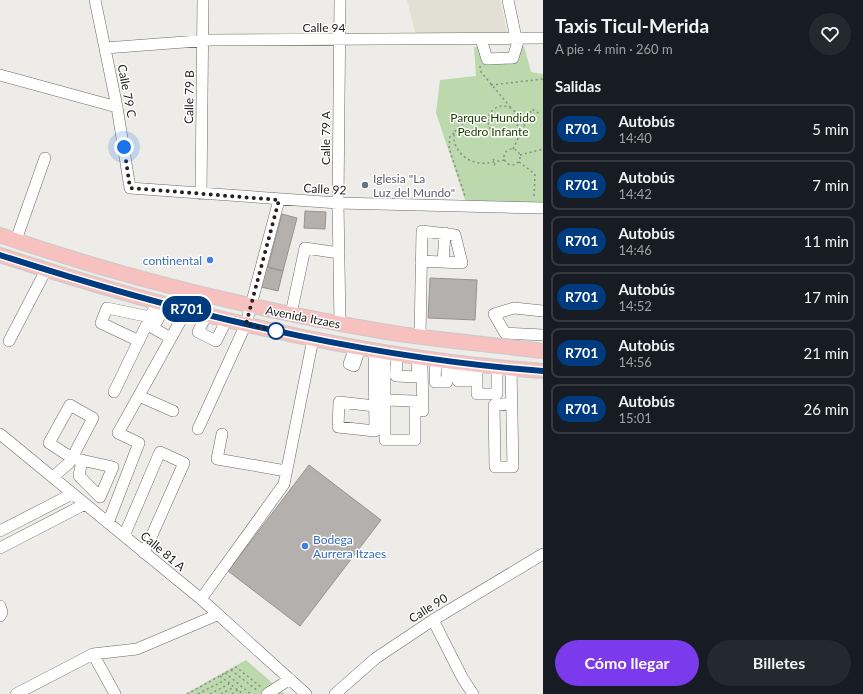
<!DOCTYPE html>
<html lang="es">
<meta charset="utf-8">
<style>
:root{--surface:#171b24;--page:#242831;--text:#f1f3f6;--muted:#9ea1a6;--line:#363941;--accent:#7c3aed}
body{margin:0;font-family:Lato,sans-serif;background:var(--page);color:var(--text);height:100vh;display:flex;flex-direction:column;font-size:15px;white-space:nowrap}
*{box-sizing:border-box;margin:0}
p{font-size:13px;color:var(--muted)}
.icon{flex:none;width:22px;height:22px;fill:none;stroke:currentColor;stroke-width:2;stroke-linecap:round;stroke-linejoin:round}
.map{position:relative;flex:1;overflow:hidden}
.details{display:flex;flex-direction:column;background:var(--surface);width:320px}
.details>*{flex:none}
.badge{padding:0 8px;border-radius:13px;font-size:14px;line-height:26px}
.you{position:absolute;width:20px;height:20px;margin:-10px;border:3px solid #fff;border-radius:50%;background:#1a73e8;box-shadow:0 0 0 6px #1a73e833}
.map>.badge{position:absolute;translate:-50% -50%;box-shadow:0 0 0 2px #fff}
h2{padding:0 12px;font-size:15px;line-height:36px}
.round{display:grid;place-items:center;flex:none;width:42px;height:42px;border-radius:21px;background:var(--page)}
.summary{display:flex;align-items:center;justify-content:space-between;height:68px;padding:0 12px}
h1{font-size:19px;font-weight:700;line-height:30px}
.action{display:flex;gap:8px;margin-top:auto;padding:8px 12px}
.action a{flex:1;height:46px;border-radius:24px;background:var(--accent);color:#fff;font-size:16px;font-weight:700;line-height:46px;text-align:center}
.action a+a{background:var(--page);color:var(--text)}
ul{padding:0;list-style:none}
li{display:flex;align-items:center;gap:12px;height:50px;margin:0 8px 6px;padding:0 4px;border:2px solid var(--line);border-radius:8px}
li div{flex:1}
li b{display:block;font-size:15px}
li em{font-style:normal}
li .badge{min-width:44px;font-weight:700;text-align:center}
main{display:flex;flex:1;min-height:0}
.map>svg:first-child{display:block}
</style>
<main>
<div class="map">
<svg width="543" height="694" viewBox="0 0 543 694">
<rect width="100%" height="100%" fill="#edece8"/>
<path fill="#e2dfd4" d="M407 0H500L507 33 416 35Z"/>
<path fill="#bbd9ac" d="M522 46H524L531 72 543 74V205L466 203 436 113 440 80 476 76 474 47H480L485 64 516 62Z
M246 660 285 694H185Z"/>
<path fill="#b4b0ae" stroke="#979391" d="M305 211 326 212 325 229 304 228Z
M282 214 297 218 283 271 268 267Z
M266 267 283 271 278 291 261 287Z
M430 278 477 280 475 320 428 318Z
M309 465 381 520 300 626 228 571Z"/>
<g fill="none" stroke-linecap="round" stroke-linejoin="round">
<defs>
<path id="minor" d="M95 0 117 107 130 188 338 203 543 208
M340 0 338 203 340 324
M508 0 516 38
M481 39 487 59 513 58 519 38
M105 48 211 40 543 38
M0 75 117 107
M201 194 203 0
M16 240 45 158
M443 262 445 233
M167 303 153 328 171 338 187 309
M543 311 514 308 494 314 505 333 543 335
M207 314 198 332 216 341 227 319
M291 314 305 248 339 253
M420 336 422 231 455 235 462 263 421 261
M9 341 46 270
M139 341 101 323 107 308 150 317
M355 347 349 364 354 366 360 348
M374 350 375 431 338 427 339 402 375 406
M385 352V440H415V401L385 400
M397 354 396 376 417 377 418 357
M436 359 435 382H447V360
M458 362V381H468V363
M477 364V394H497V367
M422 368 423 411
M511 368 513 467H495L494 405 512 404
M114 392 158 301
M139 396 173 411
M198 429 246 324 279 200
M0 434 201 599 306 694
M222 434 217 459 286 471
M53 477 69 463 72 458 93 418 70 405 49 443 72 458 113 467 100 497 79 476 82 460
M108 523 139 443 118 433 171 338
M0 531 72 494
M124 536 160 452 184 463 144 553
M0 548 85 504
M201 599 284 484 313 339
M0 606 2 612 0 616
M433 620 463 679 473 694
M93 654 115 694
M16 694 93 654 137 649 217 615
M267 694 290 679
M335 694 376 658 433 620 543 554"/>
<path id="major" d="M0 235C124 278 252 309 381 331 434 340 489 344 543 351
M0 255C175 312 359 358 543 371"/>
</defs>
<use href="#minor" stroke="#6c6b68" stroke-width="12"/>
<use href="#major" stroke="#cacac9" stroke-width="16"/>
<path stroke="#8d8c89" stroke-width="1.5" stroke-dasharray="2 3" stroke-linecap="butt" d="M480 66 481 72 512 109
M491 85 543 79
M488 121a15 15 0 1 1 30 0a15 15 0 1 1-30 0Z
M517 115 525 124
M488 121C436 115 452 161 480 163 488 164 497 161 505 160
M454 133 450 136 449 148 465 196
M513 149 532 109 540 114
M504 157a8 8 0 1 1 16 0a8 8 0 1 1-16 0Z
M520 155 543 149
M493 159 495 162 494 168
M519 162 535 174 534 198
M231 670 258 691
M225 673 251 694
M220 676 243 694
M187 694 236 667 261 687
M198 694 225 680
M210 694 229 684
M221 694 234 687
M232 694 238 690"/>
<use href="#minor" stroke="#fff" stroke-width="11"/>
<use href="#major" stroke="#f7c1bf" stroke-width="14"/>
</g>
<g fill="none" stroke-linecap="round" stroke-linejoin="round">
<defs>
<path id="line" d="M0 255C176 312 358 357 543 371"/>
</defs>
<use href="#line" stroke="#fff" stroke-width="9"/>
<use href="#line" stroke="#003b80" stroke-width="6"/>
<path stroke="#222220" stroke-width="4" stroke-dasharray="0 7.2" d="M124 147 130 188 279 200 246 324 276 331"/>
</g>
<circle fill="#6b7280" stroke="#fff" stroke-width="1.5" cx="365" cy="185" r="4"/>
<g fill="#3f7fe0" stroke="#fff" stroke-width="1.5">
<circle cx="210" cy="260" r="4"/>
<circle cx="305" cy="546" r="4"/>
</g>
<circle fill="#fff" stroke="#003b80" stroke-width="2" cx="276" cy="331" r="8"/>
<g text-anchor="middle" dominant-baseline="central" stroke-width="3" stroke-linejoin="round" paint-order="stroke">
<g font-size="12" fill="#222220" stroke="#fff">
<text x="324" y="27">Calle 94</text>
<text transform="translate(127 91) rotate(79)">Calle 79 C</text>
<text transform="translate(189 97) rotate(-89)">Calle 79 B</text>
<text transform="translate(325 138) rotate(-90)">Calle 79 A</text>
<text transform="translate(325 189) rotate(3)">Calle 92</text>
<text transform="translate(303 317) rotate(11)">Avenida Itzaes</text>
<text transform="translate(163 551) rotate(40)">Calle 81 A</text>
<text transform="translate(428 608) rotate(-32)">Calle 90</text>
</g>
<g font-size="12" fill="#1b4000" stroke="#fff">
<text x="493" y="117">Parque Hundido<tspan x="493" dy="14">Pedro Infante</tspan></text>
</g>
<g font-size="12" fill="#5b616d" stroke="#fff" text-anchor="start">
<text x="373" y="178">Iglesia "La<tspan x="373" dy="14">Luz del Mundo"</tspan></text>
</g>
<g font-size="12" fill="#366cbe" stroke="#fff" text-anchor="end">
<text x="202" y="260">continental</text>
<text x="313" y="539" text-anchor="start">Bodega<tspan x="313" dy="14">Aurrera Itzaes</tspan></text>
</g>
</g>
</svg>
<div class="you" style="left:124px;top:147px"></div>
<b class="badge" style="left:187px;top:309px;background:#003b80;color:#fff">R701</b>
</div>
<section class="details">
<div class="summary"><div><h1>Taxis Ticul-Merida</h1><p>A pie · 4 min · 260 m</p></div><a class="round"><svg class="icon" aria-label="heart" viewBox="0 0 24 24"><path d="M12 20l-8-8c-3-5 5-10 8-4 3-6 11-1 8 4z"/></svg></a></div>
<h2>Salidas</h2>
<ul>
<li><span class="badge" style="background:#003b80;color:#fff">R701</span><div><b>Autobús</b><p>14:40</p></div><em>5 min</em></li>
<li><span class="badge" style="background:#003b80;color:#fff">R701</span><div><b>Autobús</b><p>14:42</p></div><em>7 min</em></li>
<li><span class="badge" style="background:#003b80;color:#fff">R701</span><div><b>Autobús</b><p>14:46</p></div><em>11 min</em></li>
<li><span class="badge" style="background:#003b80;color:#fff">R701</span><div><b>Autobús</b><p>14:52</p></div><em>17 min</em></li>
<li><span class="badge" style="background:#003b80;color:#fff">R701</span><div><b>Autobús</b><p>14:56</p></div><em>21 min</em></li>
<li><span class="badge" style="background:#003b80;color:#fff">R701</span><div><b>Autobús</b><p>15:01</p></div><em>26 min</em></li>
</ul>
<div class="action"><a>Cómo llegar</a><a>Billetes</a></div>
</section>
</main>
